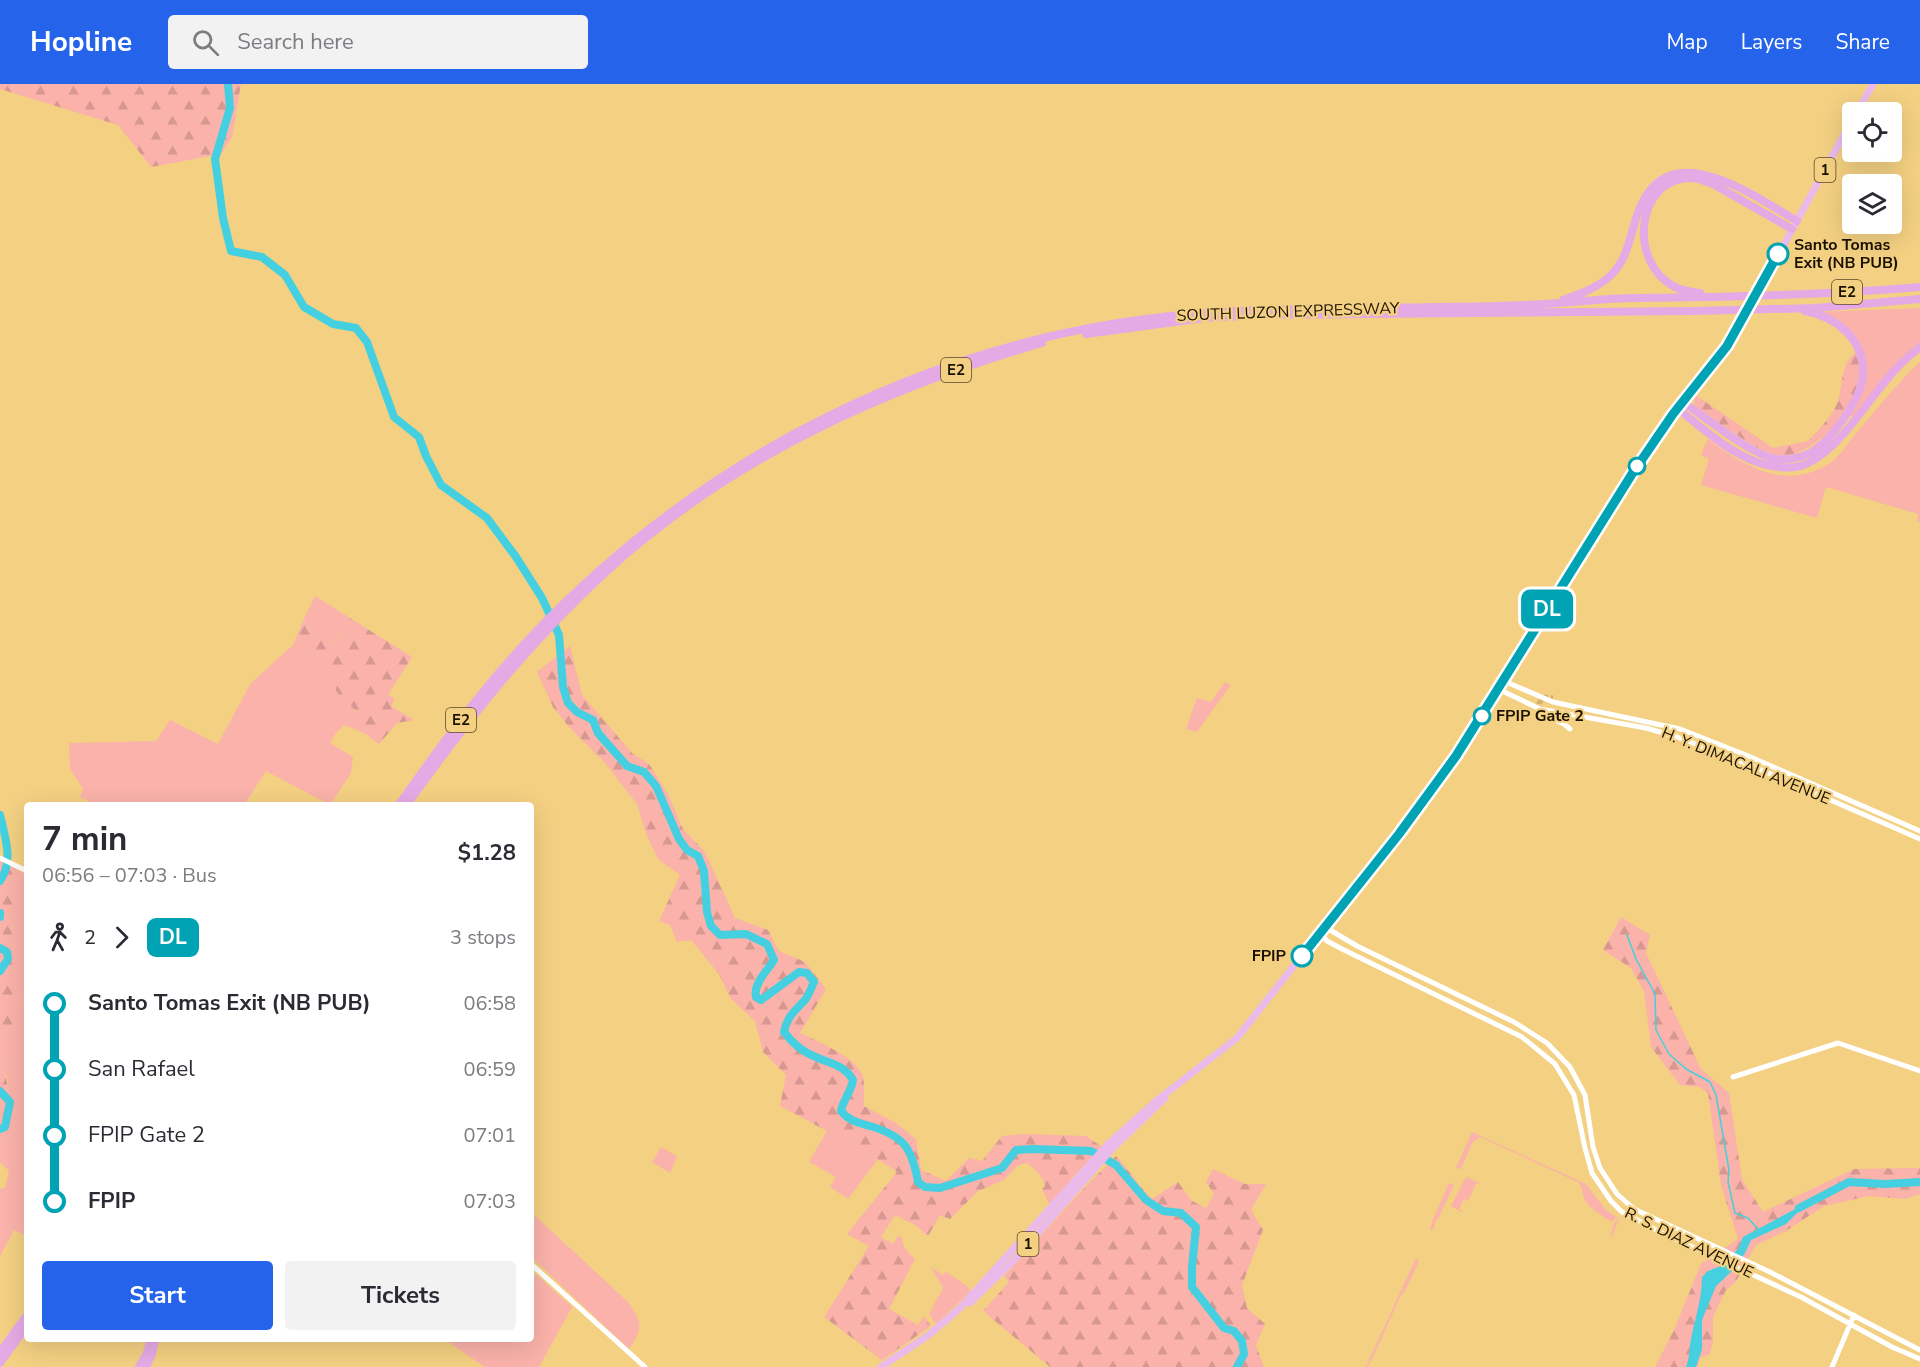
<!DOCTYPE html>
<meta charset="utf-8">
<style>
:root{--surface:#fff;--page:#f2f2f3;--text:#2b2b33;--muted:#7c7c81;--accent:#2563eb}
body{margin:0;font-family:"Nunito Sans",sans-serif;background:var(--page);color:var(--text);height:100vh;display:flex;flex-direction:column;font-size:22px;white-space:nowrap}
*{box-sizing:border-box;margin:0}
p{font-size:20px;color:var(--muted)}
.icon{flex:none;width:33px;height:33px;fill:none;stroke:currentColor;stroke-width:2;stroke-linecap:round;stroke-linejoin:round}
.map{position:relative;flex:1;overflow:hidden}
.drawer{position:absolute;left:24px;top:718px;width:510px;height:540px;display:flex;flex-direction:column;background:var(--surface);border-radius:6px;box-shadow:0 6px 24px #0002}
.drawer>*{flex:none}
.badge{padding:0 12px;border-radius:9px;font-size:21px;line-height:39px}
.controls{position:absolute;left:1842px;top:18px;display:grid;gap:12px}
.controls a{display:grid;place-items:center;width:60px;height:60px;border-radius:6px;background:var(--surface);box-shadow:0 6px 24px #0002;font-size:30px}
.map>.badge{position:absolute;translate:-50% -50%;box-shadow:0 0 0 3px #fff}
.legs{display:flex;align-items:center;gap:9px;height:66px;padding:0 18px;font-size:20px}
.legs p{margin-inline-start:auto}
.head{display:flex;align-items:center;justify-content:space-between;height:102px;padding:0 18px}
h1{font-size:33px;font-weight:700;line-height:45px}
.action{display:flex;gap:12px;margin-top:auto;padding:12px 18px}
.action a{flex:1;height:69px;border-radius:6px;background:var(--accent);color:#fff;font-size:24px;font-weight:700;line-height:69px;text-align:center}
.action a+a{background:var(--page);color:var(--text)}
ul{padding:0 18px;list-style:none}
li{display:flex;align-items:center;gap:21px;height:66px;font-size:22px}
li i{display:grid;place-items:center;width:9px;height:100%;margin:0 8px;background:currentColor}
li i::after{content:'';width:15px;height:15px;margin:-8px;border:4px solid;border-radius:50%;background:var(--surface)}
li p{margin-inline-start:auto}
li:first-child i{background:linear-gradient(#0000 50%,currentColor 0)}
li:last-child i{background:linear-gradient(currentColor 50%,#0000 0)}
header{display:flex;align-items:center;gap:36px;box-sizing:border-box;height:84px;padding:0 30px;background:var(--accent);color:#fff}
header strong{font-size:28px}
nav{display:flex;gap:33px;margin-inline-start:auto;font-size:21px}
.search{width:420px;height:54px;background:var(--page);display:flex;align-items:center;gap:15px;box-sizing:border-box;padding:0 21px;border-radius:6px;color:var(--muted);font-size:22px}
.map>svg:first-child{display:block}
</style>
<header>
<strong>Hopline</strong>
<div class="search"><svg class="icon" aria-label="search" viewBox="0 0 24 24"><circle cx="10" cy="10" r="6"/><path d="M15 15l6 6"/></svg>Search here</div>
<nav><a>Map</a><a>Layers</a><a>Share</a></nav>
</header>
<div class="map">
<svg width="1920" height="1283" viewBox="0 0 1920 1283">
<defs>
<pattern id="forest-firs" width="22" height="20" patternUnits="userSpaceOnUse" patternTransform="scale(1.5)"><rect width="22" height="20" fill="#fab2aa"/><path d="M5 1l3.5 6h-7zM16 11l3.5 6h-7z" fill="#d69890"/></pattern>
</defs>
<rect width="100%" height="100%" fill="#f3d082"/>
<path fill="#fab2aa" d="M1920 224V259L1881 299 1852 333 1849 331 1861 265 1818 228Z
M1920 278V438L1917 437 1918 430 1826 403 1817 434 1701 401 1709 375 1701 371 1708 355C1745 384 1791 409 1834 376 1843 368 1850 356 1858 347 1878 324 1897 299 1920 278Z
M315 512 350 534 351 541 331 560 303 537Z
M293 561 314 572 330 595 339 612 357 629 336 649 330 659 353 673 351 689 330 721 266 687 244 721H96L80 713 83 705 70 684 69 659 156 657 170 636 218 660 251 599Z
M1225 598 1231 601 1197 648 1186 645 1197 614 1211 618Z
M22 788 27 791V1152L14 1146 0 1172V1105L5 1104 9 1087 0 1078V1056L9 1030 8 997 0 974V955L14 946 21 915 14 900V866L11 838 14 806Z
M827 1047 848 1055 878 1075 848 1115 830 1103 836 1093 809 1078Z
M1472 1048 1586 1100 1605 1125 1619 1135 1610 1157 1613 1141 1618 1135 1616 1134 1611 1138C1604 1132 1588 1124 1585 1116 1581 1109 1584 1104 1578 1098L1480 1053 1472 1059 1461 1085 1456 1084Z
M661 1063 677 1072 670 1089 652 1078Z
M1466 1093 1480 1099 1476 1100 1468 1117 1464 1115 1459 1125 1462 1126V1128L1451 1122Z
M1449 1099 1454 1101 1438 1135 1436 1136 1434 1145 1430 1146 1432 1138Z
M531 1128 628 1218C642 1239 644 1243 629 1265L531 1173Z
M1416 1174 1419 1177 1405 1207 1401 1211 1373 1273 1371 1277 1369 1276 1370 1278 1368 1283H1366Z
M931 1183 943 1191 946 1188 966 1201 971 1207 936 1240 929 1230 943 1204Z
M531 1186 572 1223 539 1283H485L445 1256H531Z"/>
<path fill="url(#forest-firs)" d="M0 0H241L232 53 221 70 151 83 118 41 0 5Z
M1856 268C1858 276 1861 283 1860 291 1859 321 1817 369 1787 371 1779 372 1771 370 1764 367 1752 362 1703 330 1695 321L1694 315 1697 312 1773 364 1808 357C1817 347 1829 336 1835 324 1845 305 1837 284 1856 268Z
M350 534 412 573 388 611 395 615 391 622 414 636 397 639 379 660 366 650 345 641 357 628 339 612 330 595 314 572 293 561 303 537 332 560 350 542Z
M570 562 582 611 632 669 649 680 668 710 683 745 705 768 735 834 768 846 779 867 805 878 826 905 800 949C817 957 851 971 861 988 866 996 863 1013 864 1022L896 1039 916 1055 921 1086 946 1097 969 1074 982 1077 1002 1052 1024 1050 1086 1052 1102 1063 1074 1092 1050 1121 1042 1105 1045 1102C1043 1092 1035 1085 1027 1079L1018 1081 1004 1096 978 1107 950 1135 940 1131 928 1152 915 1141 895 1131 881 1153 893 1160 898 1152 902 1153C902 1163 908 1169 915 1175L889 1225 918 1241 924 1232 931 1242 882 1276 824 1233 869 1162 847 1150 897 1088 848 1055 827 1047 780 1022 786 991 763 968 755 937 731 915 719 890 691 856 677 858 670 841 659 837 680 791 658 775 646 750 637 720 606 680 569 643 553 623 537 588Z
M0 777 22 788 14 806 13 822 20 828 11 838 14 866V900L21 915 14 946 0 955Z
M1621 833 1650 851 1646 869 1701 985 1729 1009 1742 1095 1763 1128 1854 1085 1920 1084V1110L1905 1115 1869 1112 1824 1122 1786 1147 1756 1161 1735 1199 1726 1206 1713 1233V1258L1710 1270 1700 1274 1698 1283H1655L1674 1246 1701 1180 1738 1155 1721 1101 1708 1009 1700 1003 1680 1001 1651 963 1644 907 1631 884 1603 866Z
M0 974C11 1005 13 1025 0 1056Z
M1116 1072C1129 1086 1138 1101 1152 1115L1178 1098 1192 1117 1206 1124 1214 1110 1206 1098 1213 1085 1245 1100H1266L1251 1126 1263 1146 1242 1201 1247 1224 1265 1240 1256 1261 1264 1283H1050L983 1227 1009 1198 1004 1192 1086 1102Z"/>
<path fill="#44d0e0" d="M1806 1120 1786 1140 1751 1156 1745 1169 1732 1187 1716 1202 1702 1236V1265L1696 1283H1686C1690 1273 1689 1265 1691 1255 1695 1234 1702 1215 1702 1193L1708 1187 1721 1182 1738 1165 1743 1153 1797 1124Z"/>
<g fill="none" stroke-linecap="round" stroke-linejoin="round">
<path stroke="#44d0e0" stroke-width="1.5" d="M1627 851 1636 875 1655 910 1656 946 1669 970 1686 985 1710 998 1716 1011 1729 1086 1728 1098 1735 1129 1748 1134 1758 1145"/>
<path stroke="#44d0e0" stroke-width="8" d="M228 0 230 24 215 75 223 134 231 167 262 173 285 191 304 223 333 240 356 244 367 258 394 333 419 353 426 372 441 401 487 434 516 473 542 514 559 551 563 603 568 619 577 628 593 636 598 649 627 682 644 688 656 702 679 755 687 766 698 772 704 787 707 828 711 842 720 851 746 850 767 860 774 876C767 887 753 900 756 913L761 916 799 888 807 889 814 898C811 904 809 911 805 916 795 927 787 932 784 948 793 960 804 969 818 974 832 980 845 982 853 996 851 1008 843 1016 841 1027 849 1037 859 1039 870 1042 904 1052 912 1064 918 1098L925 1103 940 1104 1002 1084 1016 1066 1033 1065 1091 1067 1116 1081 1146 1116 1163 1127 1181 1129 1196 1143 1192 1183V1203L1224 1244 1234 1247 1242 1257 1244 1270 1237 1283
M0 731C5 753 14 777 0 797
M0 829V833
M0 864 7 868 8 875 0 887
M0 1007 10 1018 5 1043 0 1045
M1799 1124 1849 1098 1885 1100 1920 1098"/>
<path stroke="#d3b36e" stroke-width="5" stroke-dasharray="5 2.5" stroke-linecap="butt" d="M1546 632 1540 627 1539 619 1545 613 1553 614"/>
<path stroke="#fff" stroke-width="5" d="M1504 597 1553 618 1680 645 1746 671 1920 747
M1498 605 1540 625 1646 644 1677 653 1743 678 1920 755
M1546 632 1564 640 1570 645
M0 774 27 787
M1325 843 1357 862 1514 938 1547 959 1570 983 1585 1011 1593 1063 1600 1084 1617 1110 1634 1125 1770 1188 1920 1266
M1320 849 1327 857 1344 866 1522 953 1555 980 1574 1011 1585 1064 1592 1089 1611 1117 1622 1128 1660 1148 1801 1213 1892 1263 1920 1275
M1733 993 1838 959 1920 987
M531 1180 645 1283
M1832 1283 1854 1231"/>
<path stroke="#eabbea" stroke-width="7" d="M1857 28 1873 0
M970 1219 1015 1175 1113 1064 1165 1014
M881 1283 930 1250 960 1224 1108 1060 1156 1017 1237 954 1434 704 1480 635 1632 390 1664 343 1727 262 1740 241 1852 36"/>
<path stroke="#e5aae5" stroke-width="8" d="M1700 209C1692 208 1684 207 1677 204 1627 181 1635 94 1691 94 1699 94 1706 98 1713 100L1792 145
M1563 216C1579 210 1598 204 1611 191 1630 173 1630 146 1640 124 1670 50 1754 112 1797 137
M1086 250 1204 234 1268 231 1694 227 1815 224 1920 215
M1683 318C1705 333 1752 372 1777 375 1790 376 1806 373 1816 365 1834 352 1864 311 1863 288 1863 254 1836 233 1805 227
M1678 325C1701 343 1726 366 1754 377 1769 383 1793 387 1808 379 1842 363 1870 312 1896 285 1903 277 1912 270 1920 263
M398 722C439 664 481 606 530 554 684 390 889 277 1112 240 1219 222 1327 225 1435 223 1472 223 1509 222 1545 220 1577 218 1608 214 1639 214 1733 213 1826 211 1920 203
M406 722C466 638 530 557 607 487 731 374 882 305 1042 259
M0 1268 27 1231
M0 1279 27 1242
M139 1283 147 1269 150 1256
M146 1283 152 1270 155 1256"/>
</g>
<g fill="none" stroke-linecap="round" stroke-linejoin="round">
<defs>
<path id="line-1" d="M1302 872 1399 750 1456 672 1632 390 1673 330 1727 262 1778 170"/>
</defs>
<use href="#line-1" stroke="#fff" stroke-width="14"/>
<use href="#line-1" stroke="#00a3b4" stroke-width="9"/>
</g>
<g fill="#fff" stroke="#00a3b4" stroke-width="3">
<circle cx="1778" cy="170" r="10"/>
<circle cx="1637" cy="382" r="8"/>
<circle cx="1482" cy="632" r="8"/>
<circle cx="1302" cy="872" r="10"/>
</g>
<g text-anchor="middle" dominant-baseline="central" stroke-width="4.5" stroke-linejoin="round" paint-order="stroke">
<g fill="#f3d082" stroke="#5c4a27" stroke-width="1.5">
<rect x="1814.5" y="74" width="21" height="24" rx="4.5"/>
<rect x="1832" y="196" width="30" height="24" rx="4.5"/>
<rect x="941" y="274" width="30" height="24" rx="4.5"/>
<rect x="446" y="624" width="30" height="24" rx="4.5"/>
<rect x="1017.5" y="1148" width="21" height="24" rx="4.5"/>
</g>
<g font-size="15" font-weight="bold" fill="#1b1100">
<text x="1825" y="86">1</text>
<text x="1847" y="208">E2</text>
<text x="956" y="286">E2</text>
<text x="461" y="636">E2</text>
<text x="1028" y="1160">1</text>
</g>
<g font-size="16" font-weight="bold" fill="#1b1100" stroke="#f3d082" text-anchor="start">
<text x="1794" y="161">Santo Tomas<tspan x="1794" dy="18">Exit (NB PUB)</tspan></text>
<text x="1496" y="632">FPIP Gate 2</text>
<text x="1286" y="872" text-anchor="end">FPIP</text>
</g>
<g font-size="16" fill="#1b1100" stroke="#f3d082">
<text transform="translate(1288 228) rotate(-2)">SOUTH LUZON EXPRESSWAY</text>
<text transform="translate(1746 682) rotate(22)">H. Y. DIMACALI AVENUE</text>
<text transform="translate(1689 1159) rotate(26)">R. S. DIAZ AVENUE</text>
</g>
</g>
</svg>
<div class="controls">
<a><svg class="icon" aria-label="locate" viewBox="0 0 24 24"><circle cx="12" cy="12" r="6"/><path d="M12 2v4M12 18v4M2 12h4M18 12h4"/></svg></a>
<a><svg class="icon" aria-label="layers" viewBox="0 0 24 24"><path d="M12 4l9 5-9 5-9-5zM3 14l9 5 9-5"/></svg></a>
</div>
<b class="badge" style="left:1547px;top:525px;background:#00a3b4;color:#fff">DL</b>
<section class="drawer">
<div class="head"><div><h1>7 min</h1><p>06:56 – 07:03 · Bus</p></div><b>$1.28</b></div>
<div class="legs"><svg class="icon" aria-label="walk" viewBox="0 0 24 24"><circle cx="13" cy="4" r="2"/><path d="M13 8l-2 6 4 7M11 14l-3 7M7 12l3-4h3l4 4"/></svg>2<svg class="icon" aria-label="forward" viewBox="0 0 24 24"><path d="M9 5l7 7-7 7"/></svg><b class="badge" style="background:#00a3b4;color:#fff">DL</b><p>3 stops</p></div>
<ul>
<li><i style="color:#00a3b4"></i><b>Santo Tomas Exit (NB PUB)</b><p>06:58</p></li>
<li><i style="color:#00a3b4"></i><span>San Rafael</span><p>06:59</p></li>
<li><i style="color:#00a3b4"></i><span>FPIP Gate 2</span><p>07:01</p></li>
<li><i style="color:#00a3b4"></i><b>FPIP</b><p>07:03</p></li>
</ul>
<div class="action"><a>Start</a><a>Tickets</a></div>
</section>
</div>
